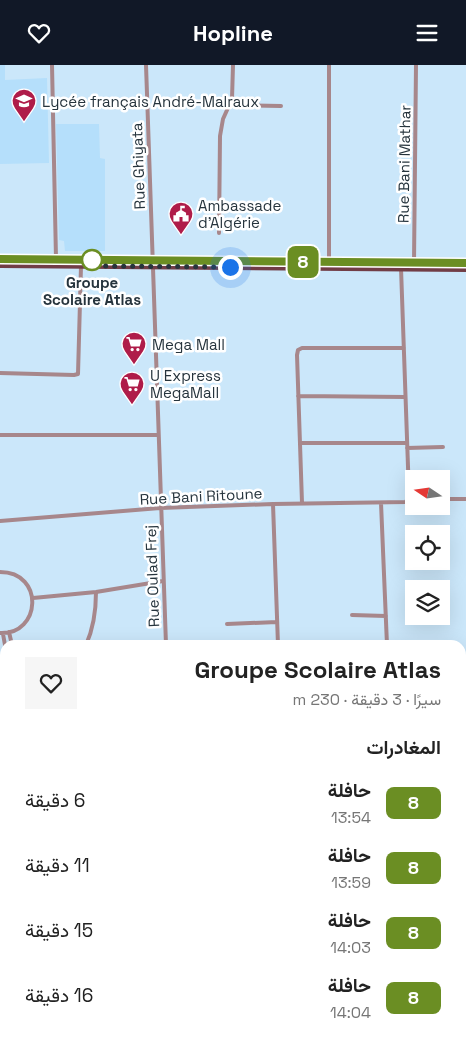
<!DOCTYPE html>
<html lang="ar">
<meta charset="utf-8">
<style>
:root{--surface:#fff;--page:#f6f6f6;--text:#222;--muted:#767676;--accent:#111827}
body{margin:0;font-family:"Space Grotesk",Vazirmatn,sans-serif;background:var(--page);color:var(--text);direction:rtl;height:100vh;display:flex;flex-direction:column;font-size:19px;white-space:nowrap}
*{box-sizing:border-box;margin:0}
p{font-size:16px;color:var(--muted)}
.icon{flex:none;width:28px;height:28px;fill:none;stroke:currentColor;stroke-width:2;stroke-linecap:round;stroke-linejoin:round}
.map{position:relative;flex:1;overflow:hidden;direction:ltr}
.panel{position:absolute;left:0px;top:575px;width:466px;height:400px;display:flex;flex-direction:column;background:var(--surface);border-radius:15px 15px 0 0;box-shadow:0 5px 20px #0002;direction:rtl}
.panel>*{flex:none}
.badge{padding:0 10px;border-radius:8px;font-size:18px;line-height:32px}
.needle{width:32px;rotate:283deg}
.buttons{position:absolute;left:405px;top:405px;display:grid;gap:10px}
.buttons a{display:grid;place-items:center;width:45px;height:45px;border-radius:0px;background:var(--surface);box-shadow:0 5px 20px #0002;font-size:25px}
.you{position:absolute;width:25px;height:25px;margin:-12px;border:4px solid #fff;border-radius:50%;background:#1a73e8;box-shadow:0 0 0 8px #1a73e833}
.map>.badge{position:absolute;translate:-50% -50%;box-shadow:0 0 0 2px #fff}
h2{padding:0 25px;font-size:19px;line-height:45px}
.round{display:grid;place-items:center;flex:none;width:52px;height:52px;border-radius:0px;background:var(--page)}
.head{display:flex;align-items:center;justify-content:space-between;height:85px;padding:0 25px}
h1{font-size:24px;font-weight:700;line-height:38px}
ul{padding:0;list-style:none}
li{display:flex;align-items:center;gap:15px;height:65px;padding:0 25px}
li div{flex:1}
li b{display:block;font-size:19px}
li em{font-style:normal}
li .badge{min-width:55px;font-weight:700;text-align:center}
header{display:flex;justify-content:space-between;align-items:center;height:65px;padding:0 25px;background:var(--accent);color:#fff;font-size:22px;font-weight:700}
.map>svg:first-child{display:block}
</style>
<header><svg class="icon" aria-label="menu" viewBox="0 0 24 24"><path d="M4 6h16M4 12h16M4 18h16"/></svg>Hopline<svg class="icon" aria-label="heart" viewBox="0 0 24 24"><path d="M12 20l-8-8c-3-5 5-10 8-4 3-6 11-1 8 4z"/></svg></header>
<div class="map">
<svg width="466" height="975" viewBox="0 0 466 975">
<rect width="100%" height="100%" fill="#cbe7fa"/>
<path fill="#b5dffb" d="M0 0H5V15L47 13 49 98 0 99Z
M56 59H99L100 93 105 94V186H65L64 176 59 175Z"/>
<g fill="none" stroke-linecap="round" stroke-linejoin="round">
<path stroke="#a7878b" stroke-width="4" d="M52 0 56 194
M146 0 166 580
M329 0V197
M230 40 281 41
M219 168 220 71 223 54 232 34 233 0
M414 198 416 0
M0 308 74 310 78 309 81 201
M298 331 405 332
M0 370H158
M300 378H406
M407 383 443 382
M441 434H466
M302 438 297 290 298 285 302 283H404
M381 438 387 580
M273 439 278 580
M0 456 160 443 273 439 406 437 409 430 401 203
M0 507C45 507 41 570 0 568
M33 533 96 527 163 516
M352 550 386 551
M227 559 277 557
M9 567 12 580
M3 569 5 580
M86 580C94 562 96 546 96 527
M461 611H466
M0 632H5
M0 693H5
M0 851 5 850
M461 904 466 902
M461 942 466 941
M0 956 5 954
M177 970V975
M350 970V975
M406 970V975
M441 970V975
M269 975 270 970
M373 975 387 970"/>
<path stroke="#895c62" stroke-width="5.5" d="M0 759 5 758
M461 793 466 794"/>
<path stroke="#713d46" stroke-width="6" d="M0 194 466 198
M0 200 466 204"/>
</g>
<g fill="none" stroke-linecap="round" stroke-linejoin="round">
<defs>
<path id="line" d="M0 194 466 198"/>
</defs>
<use href="#line" stroke="#fff" stroke-width="11"/>
<use href="#line" stroke="#6b8e23" stroke-width="8"/>
<path stroke="#26343d" stroke-width="5" stroke-dasharray="0 9" d="M92 195 94 201 230 202"/>
</g>
<defs>
<symbol id="school-pin" viewBox="-11 -11 22 30"><path d="M0 17L-7.5 6A9.5 9.5 0 1 1 7.5 6Z" fill="#af1c49" stroke="#fff"/><path d="M0-5L7-2L0 1L-7-2ZM-4 1L0 2.5L4 1V4Q0 6-4 4Z" fill="#fff"/></symbol>
<symbol id="civic-pin" viewBox="-11 -11 22 30"><path d="M0 17L-7.5 6A9.5 9.5 0 1 1 7.5 6Z" fill="#af1c49" stroke="#fff"/><path d="M-.6-6.5H3V-4.5H.6V-3L4-1V1h2V6H-6V1h2V-1L-.6-3ZM-1.2 2.5V6h2.4V2.5Z" fill="#fff"/></symbol>
<symbol id="supermarket-pin" viewBox="-11 -11 22 30"><path d="M0 17L-7.5 6A9.5 9.5 0 1 1 7.5 6Z" fill="#af1c49" stroke="#fff"/><path d="M-6-5.5h2.5l.6 2H6L4.5 2H-2.5L-4.4-4H-6ZM-1.5 3.2a1.3 1.3 0 1 0 .1 0ZM3 3.2a1.3 1.3 0 1 0 .1 0Z" fill="#fff"/></symbol>
</defs>
<g fill-rule="evenodd">
<use href="#school-pin" x="10" y="22" width="28" height="38"/>
<use href="#civic-pin" x="167" y="135" width="28" height="38"/>
<use href="#supermarket-pin" x="120" y="265" width="28" height="38"/>
<use href="#supermarket-pin" x="118" y="305" width="28" height="38"/>
</g>
<circle fill="#fff" stroke="#6b8e23" stroke-width="2.5" cx="92" cy="195" r="10"/>
<g text-anchor="middle" dominant-baseline="central" stroke-width="5" stroke-linejoin="round" paint-order="stroke">
<g font-size="15" fill="#26343d" stroke="#fff" text-anchor="start">
<text x="42" y="36">Lycée français André-Malraux</text>
<text x="198" y="140">Ambassade<tspan x="198" dy="17">d'Algérie</tspan></text>
<text x="152" y="279">Mega Mall</text>
<text x="150" y="310">U Express<tspan x="150" dy="17">MegaMall</tspan></text>
</g>
<g font-size="15" fill="#26343d" stroke="#fff">
<text transform="translate(404 99) rotate(-89)">Rue Bani Mathar</text>
<text transform="translate(138 101) rotate(-92)">Rue Ghiyata</text>
<text transform="translate(201 431) rotate(-3)">Rue Bani Ritoune</text>
<text transform="translate(152 511) rotate(-92)">Rue Oulad Frej</text>
</g>
<g font-size="15" font-weight="bold" fill="#26343d" stroke="#fff">
<text x="92" y="217">Groupe<tspan x="92" dy="17">Scolaire Atlas</tspan></text>
</g>
</g>
</svg>
<div class="buttons">
<a><svg class="needle" viewBox="-14 -14 28 28"><path d="M0-13l5 13h-10z" fill="#e53935"/><path d="M0 13l5-13h-10z" fill="#767676"/></svg></a>
<a><svg class="icon" aria-label="locate" viewBox="0 0 24 24"><circle cx="12" cy="12" r="6"/><path d="M12 2v4M12 18v4M2 12h4M18 12h4"/></svg></a>
<a><svg class="icon" aria-label="layers" viewBox="0 0 24 24"><path d="M12 4l9 5-9 5-9-5zM3 14l9 5 9-5"/></svg></a>
</div>
<div class="you" style="left:230px;top:202px"></div>
<b class="badge" style="left:303px;top:197px;background:#6b8e23;color:#fff">8</b>
<section class="panel">
<div class="head"><div><h1>Groupe Scolaire Atlas</h1><p>سيرًا · 3 دقيقة · 230 m</p></div><a class="round"><svg class="icon" aria-label="heart" viewBox="0 0 24 24"><path d="M12 20l-8-8c-3-5 5-10 8-4 3-6 11-1 8 4z"/></svg></a></div>
<h2>المغادرات</h2>
<ul>
<li><span class="badge" style="background:#6b8e23;color:#fff">8</span><div><b>حافلة</b><p>13:54</p></div><em>6 دقيقة</em></li>
<li><span class="badge" style="background:#6b8e23;color:#fff">8</span><div><b>حافلة</b><p>13:59</p></div><em>11 دقيقة</em></li>
<li><span class="badge" style="background:#6b8e23;color:#fff">8</span><div><b>حافلة</b><p>14:03</p></div><em>15 دقيقة</em></li>
<li><span class="badge" style="background:#6b8e23;color:#fff">8</span><div><b>حافلة</b><p>14:04</p></div><em>16 دقيقة</em></li>
</ul>
</section>
</div>
